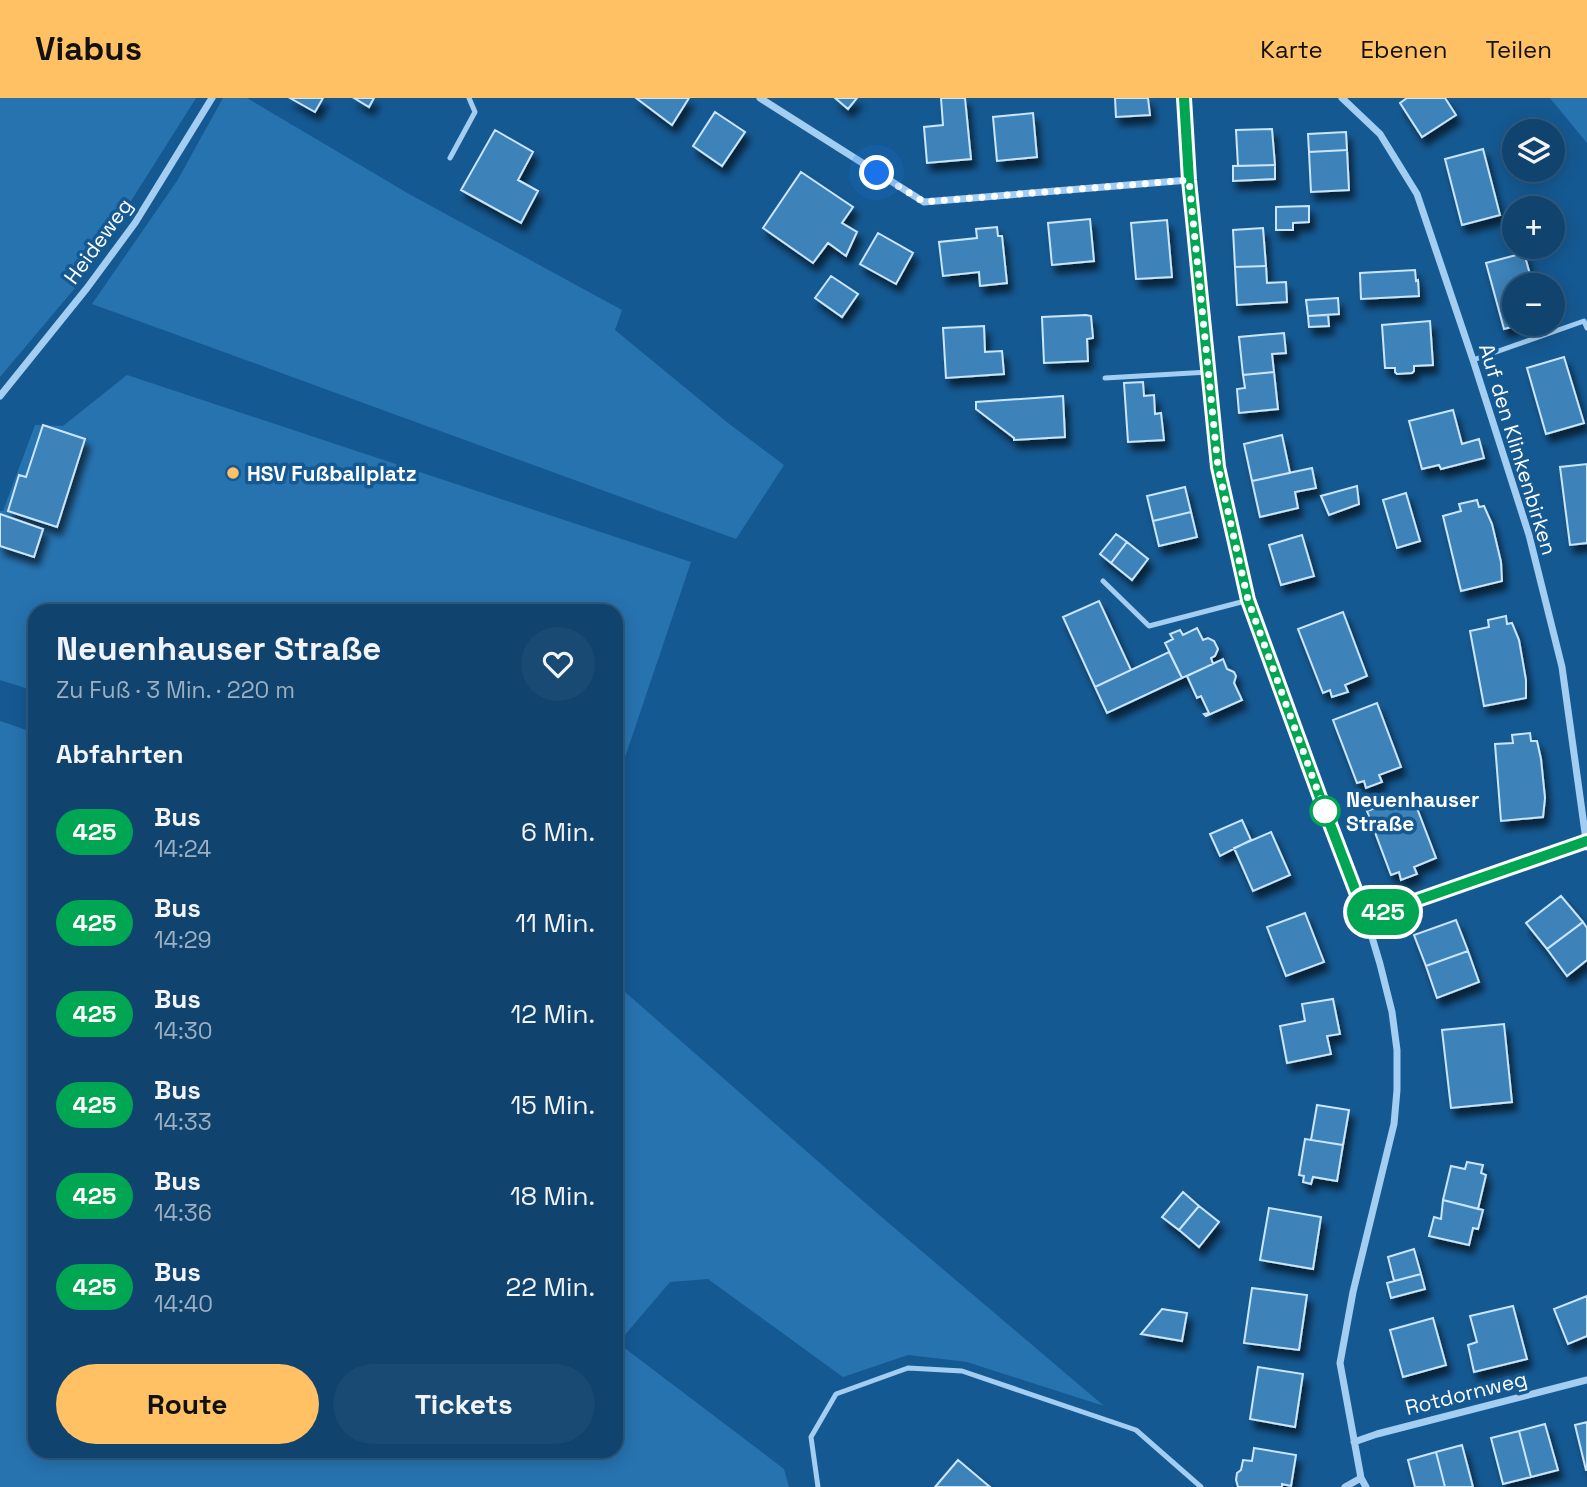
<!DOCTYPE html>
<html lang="de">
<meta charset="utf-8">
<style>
:root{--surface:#10436e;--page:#194a73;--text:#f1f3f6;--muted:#9cb0c2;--line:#305c81;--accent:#ffc163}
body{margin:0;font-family:"Space Grotesk",sans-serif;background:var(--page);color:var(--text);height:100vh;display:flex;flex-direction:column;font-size:26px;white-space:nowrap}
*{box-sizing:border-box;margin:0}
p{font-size:23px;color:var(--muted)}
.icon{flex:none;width:38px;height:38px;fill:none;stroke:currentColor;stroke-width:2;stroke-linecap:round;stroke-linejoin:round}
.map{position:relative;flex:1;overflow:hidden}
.sheet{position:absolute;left:28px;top:506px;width:595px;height:854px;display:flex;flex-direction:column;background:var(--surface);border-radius:21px;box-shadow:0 4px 18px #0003,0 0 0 2px var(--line)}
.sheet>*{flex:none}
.badge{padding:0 14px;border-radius:23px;font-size:24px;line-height:46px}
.fabs{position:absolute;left:1502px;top:21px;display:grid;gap:14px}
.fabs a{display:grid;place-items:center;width:63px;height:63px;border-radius:50%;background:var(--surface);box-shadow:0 4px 18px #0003,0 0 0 2px var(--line);font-size:35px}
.you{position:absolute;width:35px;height:35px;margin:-18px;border:5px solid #fff;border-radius:50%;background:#1a73e8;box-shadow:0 0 0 10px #1a73e833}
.map>.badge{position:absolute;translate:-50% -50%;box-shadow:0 0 0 4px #fff}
h2{padding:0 28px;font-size:26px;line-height:63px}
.round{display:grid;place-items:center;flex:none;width:74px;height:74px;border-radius:37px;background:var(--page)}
.head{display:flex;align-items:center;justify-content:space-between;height:119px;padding:0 28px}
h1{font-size:33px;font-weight:800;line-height:52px}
.button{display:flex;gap:14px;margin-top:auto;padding:14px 28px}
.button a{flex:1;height:80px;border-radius:42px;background:var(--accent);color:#111;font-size:28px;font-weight:800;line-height:80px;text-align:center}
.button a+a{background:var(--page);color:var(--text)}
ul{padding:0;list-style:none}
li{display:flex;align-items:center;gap:21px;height:91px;padding:0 28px}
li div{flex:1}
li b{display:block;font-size:26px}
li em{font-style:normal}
li .badge{min-width:77px;font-weight:700;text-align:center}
header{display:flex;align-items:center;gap:42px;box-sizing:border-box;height:98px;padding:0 35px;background:var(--accent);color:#111}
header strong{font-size:33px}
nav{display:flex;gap:38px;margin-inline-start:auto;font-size:24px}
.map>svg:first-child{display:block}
</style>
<header>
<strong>Viabus</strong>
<nav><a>Karte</a><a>Ebenen</a><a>Teilen</a></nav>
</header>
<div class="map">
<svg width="1587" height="1389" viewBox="0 0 1587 1389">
<defs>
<filter id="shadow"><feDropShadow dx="4.5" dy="8" stdDeviation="3.5" flood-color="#0009"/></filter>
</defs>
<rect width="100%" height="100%" fill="#155992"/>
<path fill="#2773b0" d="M0 0H196L80 184 0 279Z
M223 0H247L409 96 622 212 615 232 728 325 784 367 736 441 92 206 177 83Z
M1550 0H1587V45Z
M127 277 691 464 616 686V513H35V593L0 582V413H3L35 327 63 328Z
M0 623 35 635V1353H616V886L878 1116 1104 1308 967 1264 908 1257 843 1279 708 1181 670 1184 618 1245 784 1371 789 1389H0Z"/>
<path fill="#3d82b9" stroke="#cae6fc" stroke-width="2" filter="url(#shadow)" d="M290 0H323L315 14Z
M354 0H374L369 9Z
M636 0H689L672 27Z
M835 0H857L848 11Z
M941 0H965L971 61 927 65 924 29 943 27Z
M1115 0H1148L1150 17 1116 19Z
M1407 0H1445L1456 17 1422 39 1400 5Z
M715 14 745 34 722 68 693 48Z
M1033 15 1037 59 997 63 993 19Z
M1272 31 1275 67 1238 68 1236 32Z
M495 32 533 54 518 82 538 93 521 125 461 92Z
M1346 34 1347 52 1309 54 1308 36Z
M1483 51 1500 117 1462 127 1445 61Z
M1347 52 1349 92 1311 94 1309 54Z
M1275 67V81L1233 83V68Z
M801 74 853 109 842 125 857 134 846 158 828 145 813 165 763 130Z
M1309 108V124L1293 125V132H1276V109Z
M1090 121 1094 163 1052 167 1048 125Z
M1167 122 1172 179 1136 181 1131 125Z
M997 129 998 138H1002L1007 185 980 188 979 174 943 178 939 144 977 140 976 131Z
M1263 130 1266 168 1235 169 1233 132Z
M878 135 913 155 896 186 860 166Z
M1524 155 1533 187H1514V226H1523L1504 231 1486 165Z
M1266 168 1267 185 1286 184 1287 204 1237 207 1235 169Z
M1415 172 1416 183 1418 182 1419 198 1361 201 1360 175Z
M831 178 858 196 842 219 815 200Z
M1338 200 1339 216 1308 218 1306 202Z
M1086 217 1091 218 1093 240 1087 241 1088 263 1044 265 1042 219Z
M1328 217 1329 228 1309 229 1308 218Z
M1430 223 1433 267 1414 268V273L1412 275 1397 276 1395 274V270H1385L1382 227Z
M984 228 985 254 1002 253 1004 276 946 280 943 230Z
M1284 235 1286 255 1272 256 1274 274 1243 277 1239 239Z
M1564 259 1584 325 1546 336 1527 270Z
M1274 274 1278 311 1239 315 1237 291 1245 290 1243 277Z
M1143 284 1144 298 1154 297 1155 316 1161 315 1164 342 1128 344 1124 285Z
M1063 298 1065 339 1014 342V340L976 311V304Z
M1453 312 1462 346 1479 341 1484 360 1441 371 1439 367 1422 371 1409 323Z
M43 327 85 341 57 429 8 413 19 377 26 379Z
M1282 337 1290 375 1252 383 1244 346Z
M1587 366V445L1570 447 1560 369Z
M1312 370 1316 390 1295 394 1298 410 1260 419 1252 383Z
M1357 388 1359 406 1329 417 1321 398Z
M1185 389 1191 414 1153 423 1147 398Z
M1406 395 1420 443 1397 450 1383 402Z
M1477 402 1479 409 1484 408 1492 426 1501 464 1502 483 1461 493 1443 418 1461 413 1459 406Z
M1191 414 1197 439 1159 448 1153 423Z
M0 416 43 431 34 459 0 448Z
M1116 436 1127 444 1111 465 1100 456Z
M1302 437 1314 478 1281 487 1269 447Z
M1127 444 1148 461 1132 482 1111 465Z
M1099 503 1131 572 1095 589 1063 519Z
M1343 514 1367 578 1345 587 1348 594 1332 599 1330 592 1323 595 1298 531Z
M1506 518 1507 526 1512 525 1519 542 1526 582V600L1484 608 1470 533 1489 529 1488 522Z
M1197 530 1203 542 1208 540 1214 543 1218 551 1215 558 1211 560 1213 566 1182 580 1165 545 1173 541 1170 536 1180 532 1183 537Z
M1169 554 1182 580 1107 615 1095 589Z
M1223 561 1227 571 1234 574 1236 578 1234 585 1242 602 1206 618 1204 616 1209 615 1201 598 1197 600 1187 578Z
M1377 605 1401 669 1379 677 1382 684 1366 690 1364 683 1357 685 1333 622Z
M1530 635 1531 643H1537L1541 661 1545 700 1543 719 1501 723 1495 646 1513 645 1512 637Z
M1412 697 1436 760 1414 769 1417 776 1401 782 1399 774 1391 777 1367 713Z
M1242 722 1251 742 1220 758 1210 736Z
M1271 734 1290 777 1253 793 1234 750Z
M1561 798 1583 824 1547 851 1526 825Z
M1305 815 1324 864 1286 878 1267 829Z
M1456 822 1468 853 1426 868 1414 837Z
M1583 824 1587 830V862L1567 878 1547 851Z
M1468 853 1479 884 1437 900 1426 868Z
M1333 901 1340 936 1327 938 1331 956 1287 965 1280 928 1305 923 1302 906Z
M1504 926 1512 1004 1451 1010 1442 932Z
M1317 1007 1349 1012 1343 1047 1311 1042Z
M1305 1041 1343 1047 1337 1083 1313 1079 1311 1086 1303 1084 1304 1078 1299 1077Z
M1467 1064 1483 1067 1481 1075 1486 1077 1478 1111 1443 1102 1451 1068 1465 1071Z
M1183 1094 1199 1108 1179 1132 1162 1119Z
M1443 1102 1483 1112 1478 1131 1473 1130 1469 1147 1429 1138 1434 1119 1441 1121Z
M1199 1108 1219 1124 1199 1149 1179 1132Z
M1269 1110 1321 1119 1313 1171 1260 1162Z
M1414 1151 1421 1176 1394 1183 1388 1159Z
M1421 1176 1425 1191 1391 1200 1387 1185Z
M1252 1190 1307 1197 1299 1252 1244 1245Z
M1587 1198V1238L1568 1246 1554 1211Z
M1513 1208 1527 1261 1474 1274 1468 1247 1477 1244 1470 1218Z
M1162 1211 1187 1215 1182 1243 1141 1236Z
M1433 1220 1446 1267 1403 1279 1390 1232Z
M1258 1269 1303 1276 1295 1329 1250 1321Z
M1587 1324V1372H1586L1575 1327Z
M1545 1326 1558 1372 1531 1379 1519 1333Z
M1519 1333 1531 1379 1503 1386 1491 1340Z
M1462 1347 1473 1389H1445L1436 1354Z
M1254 1350 1296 1357 1291 1388 1282 1386V1389H1238L1236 1382 1237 1375 1241 1372 1243 1362 1252 1363Z
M1436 1354 1445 1389H1415L1408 1362Z
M958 1362 990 1389H935Z"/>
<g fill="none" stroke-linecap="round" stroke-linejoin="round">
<path stroke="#a3cef1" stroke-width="5" d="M450 60 475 14 469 0
M1473 262 1584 223 1587 230
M1105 280 1209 274
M1103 483 1149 528 1249 502
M818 1389 811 1339 836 1296 908 1270 962 1273 1136 1332 1201 1389"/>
<path stroke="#a3cef1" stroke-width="7" d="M760 0 924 104 1189 82
M1184 0 1189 82 1218 368 1249 502 1325 713 1366 819 1380 866 1392 914 1397 952V992L1394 1026 1353 1194 1340 1265 1361 1380 1366 1389
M1342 0 1380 36 1417 96 1473 262 1529 437 1562 569 1587 749
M0 298 87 190 135 125 212 0
M1366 819 1587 743
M1354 1344 1377 1336 1587 1282
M1345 1389 1361 1380"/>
</g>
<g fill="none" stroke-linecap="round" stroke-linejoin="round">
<defs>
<path id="line" d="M1184 0 1189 82 1218 369 1248 502 1325 713 1366 820 1587 743"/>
</defs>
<use href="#line" stroke="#fff" stroke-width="16"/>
<use href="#line" stroke="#00a651" stroke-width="10"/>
<path stroke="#fff" stroke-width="7" stroke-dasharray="0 12.6" d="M877 75 924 104 1189 82 1218 369 1248 502 1325 713"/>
</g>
<circle fill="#ffc163" stroke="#155992" stroke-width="2.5" cx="233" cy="375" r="7"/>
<circle fill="#fff" stroke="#00a651" stroke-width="3.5" cx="1325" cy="713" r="14"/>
<g text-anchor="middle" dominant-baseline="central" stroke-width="7" stroke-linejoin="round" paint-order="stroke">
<g font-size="21" fill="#fff" stroke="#155992">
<text transform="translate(98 143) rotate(-54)">Heideweg</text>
<text transform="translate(1518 351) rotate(73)">Auf den Klinkenbirken</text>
<text transform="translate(1466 1295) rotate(-14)">Rotdornweg</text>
</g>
<g font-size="21" font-weight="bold" fill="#fff" stroke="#155992" text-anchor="start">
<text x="247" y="375">HSV Fußballplatz</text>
</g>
<g font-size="21" font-weight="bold" fill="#fff" stroke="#155992" text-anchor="start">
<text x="1346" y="701">Neuenhauser<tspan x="1346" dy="24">Straße</tspan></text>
</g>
</g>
</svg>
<div class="fabs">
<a><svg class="icon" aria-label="layers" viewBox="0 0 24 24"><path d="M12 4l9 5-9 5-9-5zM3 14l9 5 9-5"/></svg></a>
<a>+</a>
<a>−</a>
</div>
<div class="you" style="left:877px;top:75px"></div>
<b class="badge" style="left:1383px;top:814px;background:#00a651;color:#fff">425</b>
<section class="sheet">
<div class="head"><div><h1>Neuenhauser Straße</h1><p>Zu Fuß · 3 Min. · 220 m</p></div><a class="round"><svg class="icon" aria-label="heart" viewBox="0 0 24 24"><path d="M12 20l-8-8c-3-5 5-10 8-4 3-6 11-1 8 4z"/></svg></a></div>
<h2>Abfahrten</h2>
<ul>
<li><span class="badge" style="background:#00a651;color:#fff">425</span><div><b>Bus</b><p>14:24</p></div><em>6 Min.</em></li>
<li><span class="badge" style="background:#00a651;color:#fff">425</span><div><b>Bus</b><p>14:29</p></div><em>11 Min.</em></li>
<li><span class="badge" style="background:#00a651;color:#fff">425</span><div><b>Bus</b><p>14:30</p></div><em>12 Min.</em></li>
<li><span class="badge" style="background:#00a651;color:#fff">425</span><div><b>Bus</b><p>14:33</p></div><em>15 Min.</em></li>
<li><span class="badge" style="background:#00a651;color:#fff">425</span><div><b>Bus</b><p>14:36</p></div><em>18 Min.</em></li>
<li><span class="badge" style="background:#00a651;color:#fff">425</span><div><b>Bus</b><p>14:40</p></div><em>22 Min.</em></li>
</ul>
<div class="button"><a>Route</a><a>Tickets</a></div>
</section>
</div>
